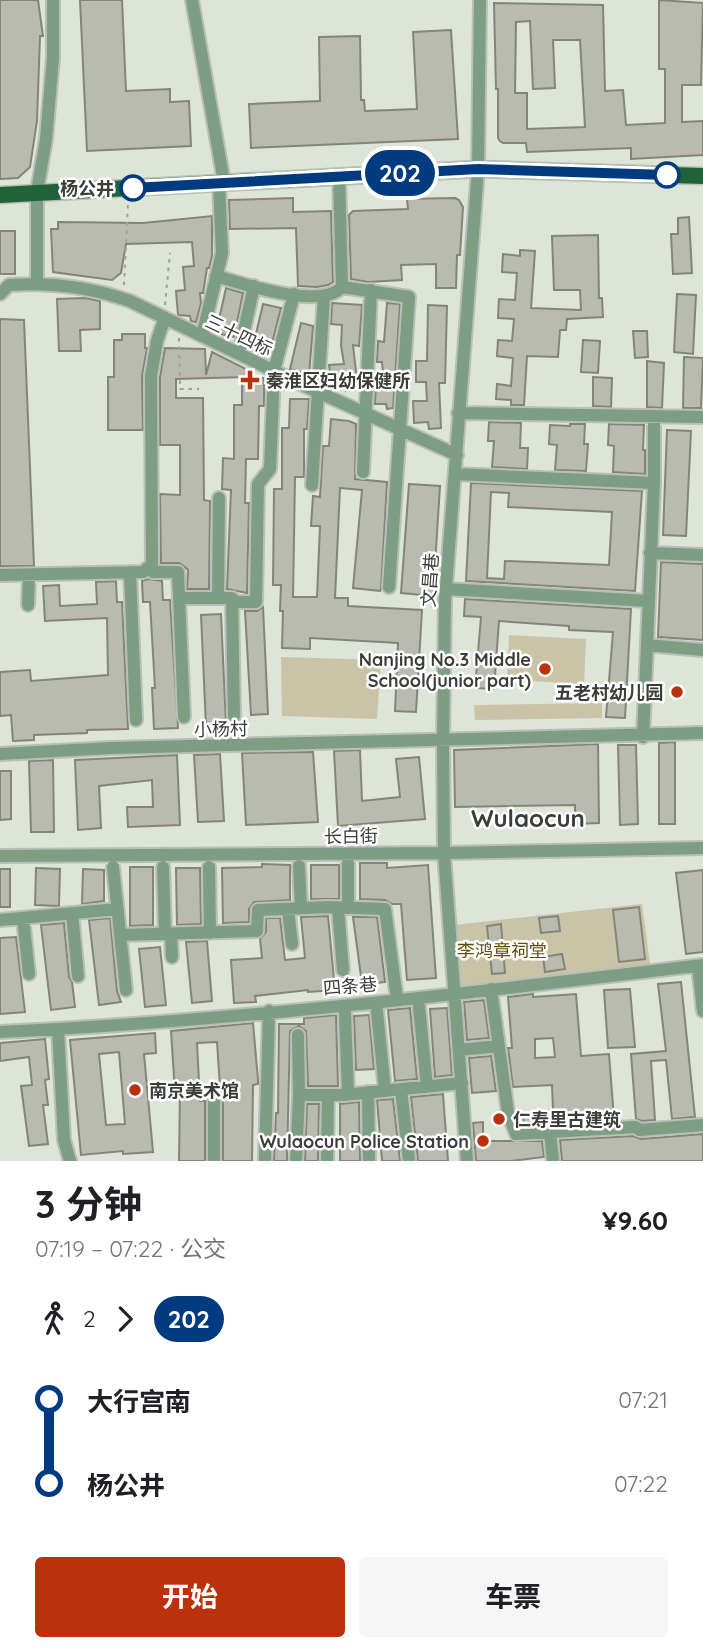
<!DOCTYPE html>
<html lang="zh">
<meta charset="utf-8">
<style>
:root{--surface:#fff;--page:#f6f6f6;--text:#202124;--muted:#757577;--accent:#bb310b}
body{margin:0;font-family:Quicksand,"Noto Sans SC",sans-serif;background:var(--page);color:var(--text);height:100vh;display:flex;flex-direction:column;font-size:26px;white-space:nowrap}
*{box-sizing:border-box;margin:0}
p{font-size:23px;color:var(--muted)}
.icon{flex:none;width:38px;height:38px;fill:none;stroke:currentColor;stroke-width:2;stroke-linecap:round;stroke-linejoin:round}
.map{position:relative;height:1161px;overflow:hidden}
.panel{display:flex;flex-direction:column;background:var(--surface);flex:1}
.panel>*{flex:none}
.badge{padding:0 14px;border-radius:23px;font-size:24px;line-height:46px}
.map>.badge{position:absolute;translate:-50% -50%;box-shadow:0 0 0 4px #fff}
.legs{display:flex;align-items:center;gap:10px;height:77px;padding:0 35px;font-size:23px}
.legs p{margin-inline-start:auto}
.summary{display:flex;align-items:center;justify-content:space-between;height:119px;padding:0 35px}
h1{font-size:38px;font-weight:700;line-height:52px}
.action{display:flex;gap:14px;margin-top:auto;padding:14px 35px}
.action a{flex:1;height:80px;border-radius:7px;background:var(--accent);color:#fff;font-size:28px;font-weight:700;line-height:80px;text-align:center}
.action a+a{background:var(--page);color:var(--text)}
ul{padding:0 35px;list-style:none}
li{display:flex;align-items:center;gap:24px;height:84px;font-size:26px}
li i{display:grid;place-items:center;width:10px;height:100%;margin:0 9px;background:currentColor}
li i::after{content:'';width:18px;height:18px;margin:-9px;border:5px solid;border-radius:50%;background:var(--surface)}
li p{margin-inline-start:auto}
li:first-child i{background:linear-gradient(#0000 50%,currentColor 0)}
li:last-child i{background:linear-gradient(currentColor 50%,#0000 0)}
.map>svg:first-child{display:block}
</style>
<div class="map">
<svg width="703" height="1161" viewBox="0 0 703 1161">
<rect width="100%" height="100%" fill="#dde4d8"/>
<path fill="#cbc3a7" d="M509 635 586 639 584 684 507 680Z
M281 657 381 660 377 719 282 716Z
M602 703V718L475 720 474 705Z
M642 904 650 964 460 986 455 925Z"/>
<path fill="#babbb0" stroke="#84857a" stroke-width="2" fill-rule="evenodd" d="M0 0H38L43 36H40L37 121 30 167 18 178 0 179Z
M80 0H122L126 91 170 89V102L189 101 191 146 87 151Z
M659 0 703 3 701 85H682V122L703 121V155L631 159V148L527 152 526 143H503L500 141 498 138V89H496L494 3 603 5 605 91 623 90 626 125 665 123V69H659ZM530 21 533 89 555 88 553 40H580L585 127 527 129V93H515L516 22Z
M451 30 458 139 251 148 249 104 320 101 319 37 360 36 361 100H364L365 111 417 109 413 32Z
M293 198V212L331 211 333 282 328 285 317 287 298 286 296 228 230 229 229 200Z
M455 198 459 200 463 207 460 255H457L456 288H436V264L401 265 402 280 368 282 351 279 349 215 353 211 408 209 407 199Z
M212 216V256L209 268H207L203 293H200L201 303 196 322 191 321 190 316 178 315 176 291 185 290 183 267 194 266 192 242 126 244 121 273 112 280 53 272 51 229H58V222L143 223Z
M689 217 692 273 673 274 671 234H678V218Z
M0 231H15V274H0Z
M598 235 599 298H602L603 317 567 319 566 330H560L558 357 527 356 524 405H511V400L496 399 497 384 511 386 513 358 497 356 498 340 512 341 514 319 498 318 499 299 515 300 517 273 502 272 503 254 520 256V250L535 251 531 308 581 310 580 290H554L552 236Z
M226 288 243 293 234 337 216 333Z
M677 294 696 295 693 354 674 352Z
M85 298 100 301V329L80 330 81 351H59L57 299Z
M332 303 362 305 359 346 353 345 358 389 346 391V385L332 387 329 365 344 364 341 345 342 325 331 324Z
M387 303 400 304 393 408 387 409 386 404H375L376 383H384L382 362H377L378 341 384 342Z
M263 304 281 308 269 355 252 351Z
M428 305 447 306 445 383H439L441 428 429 429 428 422 414 423 413 401H427L426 382H416V361H427Z
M0 319 24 320 34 566H0Z
M301 323 313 326 309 375 290 369Z
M633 331H647L648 357 635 358Z
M122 334H145V348H147L142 376 143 430H108V377H114V340H122Z
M583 340 600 341 598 373 581 372Z
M165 348 205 349 206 375 212 352 246 369V377L176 379V398H203L204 500 210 501 209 589H187L188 570 185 567 179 563H161L160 494 180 495V445H160V377Z
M684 357 703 358 701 408H683Z
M647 361 664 363 662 408 647 407Z
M593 377 612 378 611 407 593 406Z
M242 378H264V406H259L258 459H246L245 503H249L247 593 227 589 231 490 222 489 223 458 234 459V405H242Z
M290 399H309L307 429H304V477H295L293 597H317L320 526H311L313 496 320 497 323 446H329L331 419 349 421 356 424 355 479 387 482 381 589 380 591 353 588 362 490 340 488 335 598H348V606L422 610 416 712 395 711 398 643 310 638V649L282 648 283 611H280L281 585H273L274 489H282V428H289Z
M489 422 521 423 520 448H528L527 469 492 467 494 441H488Z
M570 424H585L584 444H588L586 471 555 470 557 445 549 444 550 425 570 426Z
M609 424 644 425 643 450H645V474L613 472 614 446 608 445Z
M667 430 691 431 686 536 663 535Z
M471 483 642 491 635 591 466 581ZM491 492 509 493 508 507 612 512 609 565 505 561 504 579 487 578Z
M409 484 440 486 433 596 401 593Z
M661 562 703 564V640L658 637Z
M148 579 162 581 163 600H170L178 728 154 729 152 688H155L150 602H143L142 581Z
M116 581 117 602H122L128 729 87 730V733L34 735V740L13 741 11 715 0 716V672L30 670 31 681 108 675 107 618 45 621 43 586 59 585 60 606 97 604 96 582Z
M465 599 631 609 625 718 606 717 613 632 569 630V626L499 621 494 689 475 688 481 617 464 616Z
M263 607 268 714 251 715 245 611H257Z
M221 614 226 725 206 726 201 615Z
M675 742V824H659V743Z
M598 744 599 823 575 824V805L455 807 454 750Z
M618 745H636L638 824 620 825Z
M360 750 362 801 400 797 396 759 419 757 425 819 338 826 334 751Z
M313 752 318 822 246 825 242 753Z
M220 754 224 821 198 822 194 755Z
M177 755 180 825 128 827 127 807H153L152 780 99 786 101 828 78 830 75 760Z
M53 760 54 832H31L29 761Z
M0 771H11V819L0 820Z
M360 863H387V868L428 865 436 978 407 980 401 904H392L385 900 360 899Z
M262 864 290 865V900L254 902 249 909V922L223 923 222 868 262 867Z
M311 865H339V899H311Z
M130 867H153V925L130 926Z
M36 868 60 869 59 906 35 905Z
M176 868H200L201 924 177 925Z
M0 869H10V907H0Z
M83 869 104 870V901L82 904Z
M703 870V952L686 954 676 873Z
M639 907 645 959 619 962 613 910Z
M328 916 335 990 308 992V990L255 996 256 1002 234 1003 231 960 262 958 260 939 266 932V918H280L285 960 305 958 301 917Z
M558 916 560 931 541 933 539 918Z
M353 917H377L385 982 362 984Z
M110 918 117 991 121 1002 99 1005 89 920Z
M64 923 69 977 72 982 75 1007 51 1010 41 925Z
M501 924 505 973 492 974 487 926Z
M16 937 25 1012 0 1014V938Z
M207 941 212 1001 192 1003 186 942Z
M160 947 166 1005 145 1007 139 949Z
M562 954 565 969 545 972 543 957Z
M681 982 695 1117 672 1119 666 1060 651 1061 655 1120 642 1121 636 1119 631 1054 666 1051 658 984Z
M630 989 635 1047 608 1048 604 990Z
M533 994V997L576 994 581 1056 609 1054 614 1119 524 1125 523 1114 553 1110 552 1085 513 1087 508 1048H512L508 997ZM553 1038 555 1057 535 1058V1039Z
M484 1000 489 1038 467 1040 464 1002Z
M410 1008 417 1079 395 1081 388 1010Z
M447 1008 452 1075 435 1077 430 1009Z
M336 1015 338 1086H308L306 1031 299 1026 290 1031 287 1161H274L276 1113H278L279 1024H304V1018Z
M369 1015 374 1069 356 1070 354 1016Z
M253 1023 258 1080V1084L253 1085 252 1161H223V1093L220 1087 217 1042 197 1043 200 1101H205V1161H179L180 1091 175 1092 171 1031Z
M155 1033 156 1053 144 1054 153 1152 123 1154V1151L81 1155 70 1040ZM119 1052 125 1124 106 1125 99 1054Z
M45 1039 49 1079 45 1080 48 1105H43L48 1144 29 1146 21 1086 32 1085 29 1057 0 1061V1043Z
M491 1056 496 1091 472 1093 469 1058Z
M443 1094 448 1161H418L411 1097Z
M393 1099 400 1161H382L377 1100Z
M359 1102 360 1161H340V1104Z
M307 1104H319L318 1161H305Z
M483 1122V1141H542L544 1157 511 1161H476L473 1123Z
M703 1134V1161H562L560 1140 633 1136 641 1139Z"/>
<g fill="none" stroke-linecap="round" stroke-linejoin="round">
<defs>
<path id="minor" d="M192 0 224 182
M339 176 342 287 409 297 389 587
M216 276C243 284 321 310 342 287
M37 283V192L46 139 53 58V0
M0 294 9 285C51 282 90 287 130 301L305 386 457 455
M202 336 222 253 219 183
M239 353 254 286
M458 413 703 417
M363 472 371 290
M455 474 654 483
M312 485 324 296
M650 553 703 555
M147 568 153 572H178L184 717
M130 572 136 720
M0 575 143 572 152 565 151 376 157 341 164 320
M446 589 648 601
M179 598H232L234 716
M218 598 219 498
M232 602H256L258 484 270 469 274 371 294 294
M28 605 29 575
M647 645 703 650
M643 737 654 483V416
M0 754 111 748 703 733
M0 856 444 853 703 848
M348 863V908
M299 866 301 908
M113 867 126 990
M163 867 165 934
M209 867 210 933
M338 908 343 970
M288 909 292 944
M72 913 78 976
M23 918 29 974
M0 920 117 909
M171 934 172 957
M120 935 257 931 258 910 328 907 385 909 397 999
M698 966 703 1011
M491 989 508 1113 516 1134 635 1127 640 1130 703 1125
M419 1006 427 1087
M377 1011 385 1091
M345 1013 348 1094
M58 1029 64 1140 70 1161
M0 1032C235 1021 470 993 703 965
M459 1050 499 1046
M401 1089 409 1161
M368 1092 369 1161
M299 1095H343L462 1083
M550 1132 553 1161
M214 1161V1093
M265 1161 269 1011
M296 1161 299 1095 298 1035
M327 1161 328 1095
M467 1161 444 853 443 740 445 600 478 169 480 0"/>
<path id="major" d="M0 195 478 169 703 176"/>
</defs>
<use href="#minor" stroke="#b9bfb5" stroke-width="16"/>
<use href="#major" stroke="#b9bfb5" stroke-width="19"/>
<path stroke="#9da29a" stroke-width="2" stroke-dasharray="3.5 5" stroke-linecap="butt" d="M124 285 128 203
M165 305 170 253
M179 338 180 389H199"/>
<use href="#minor" stroke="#7d9d84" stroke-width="12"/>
<use href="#major" stroke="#216338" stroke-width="16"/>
</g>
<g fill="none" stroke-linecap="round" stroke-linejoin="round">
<defs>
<path id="line-1" d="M133 188 478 169 667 175"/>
</defs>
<use href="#line-1" stroke="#fff" stroke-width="16"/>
<use href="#line-1" stroke="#003b80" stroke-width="10"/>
</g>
<g fill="#fff" stroke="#003b80" stroke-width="3.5">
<circle cx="667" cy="175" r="12"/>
<circle cx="133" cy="188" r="12"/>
</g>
<g fill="#bb310b" stroke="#fff" stroke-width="2.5">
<path d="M246.5 369.5h7v7h7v7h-7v7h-7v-7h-7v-7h7z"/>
<circle cx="545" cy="669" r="7"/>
<circle cx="677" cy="692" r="7"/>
<circle cx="135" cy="1090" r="7"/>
<circle cx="499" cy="1119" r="7"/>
<circle cx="483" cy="1141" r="7"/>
</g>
<g text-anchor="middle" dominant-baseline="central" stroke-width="5" stroke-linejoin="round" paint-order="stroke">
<g font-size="18" font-weight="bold" fill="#3b3d39" stroke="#fff" text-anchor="end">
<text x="114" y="188">杨公井</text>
</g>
<g font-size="18" fill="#3b3d39" stroke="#fff">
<text transform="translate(239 335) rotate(25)">三十四标</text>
<text transform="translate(430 580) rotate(-86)">文昌巷</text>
<text transform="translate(221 729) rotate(-1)">小杨村</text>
<text transform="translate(351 836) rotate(-1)">长白街</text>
<text transform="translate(350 986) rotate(-5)">四条巷</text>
</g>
<g font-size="18" font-weight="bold" fill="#3b3d39" stroke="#fff" text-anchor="start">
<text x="266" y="380">秦淮区妇幼保健所</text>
<text x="531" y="659" text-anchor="end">Nanjing No.3 Middle<tspan x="531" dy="21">School(junior part)</tspan></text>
<text x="663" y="692" text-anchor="end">五老村幼儿园</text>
<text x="149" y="1090">南京美术馆</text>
<text x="513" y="1119">仁寿里古建筑</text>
<text x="469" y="1141" text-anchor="end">Wulaocun Police Station</text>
</g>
<g font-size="18" fill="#614f0a" stroke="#fff">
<text x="502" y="950">李鸿章祠堂</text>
</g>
<g font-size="24" font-weight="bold" fill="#3b3d39" stroke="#fff">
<text x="528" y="818">Wulaocun</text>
</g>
</g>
</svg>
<b class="badge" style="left:400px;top:173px;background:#003b80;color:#fff">202</b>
</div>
<section class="panel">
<div class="summary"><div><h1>3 分钟</h1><p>07:19 – 07:22 · 公交</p></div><b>¥9.60</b></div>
<div class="legs"><svg class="icon" aria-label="walk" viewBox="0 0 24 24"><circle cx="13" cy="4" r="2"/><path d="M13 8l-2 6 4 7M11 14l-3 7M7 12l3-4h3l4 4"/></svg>2<svg class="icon" aria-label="forward" viewBox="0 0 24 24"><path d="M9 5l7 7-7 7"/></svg><b class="badge" style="background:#003b80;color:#fff">202</b></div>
<ul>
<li><i style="color:#003b80"></i><b>大行宫南</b><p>07:21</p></li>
<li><i style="color:#003b80"></i><b>杨公井</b><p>07:22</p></li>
</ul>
<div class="action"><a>开始</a><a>车票</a></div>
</section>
